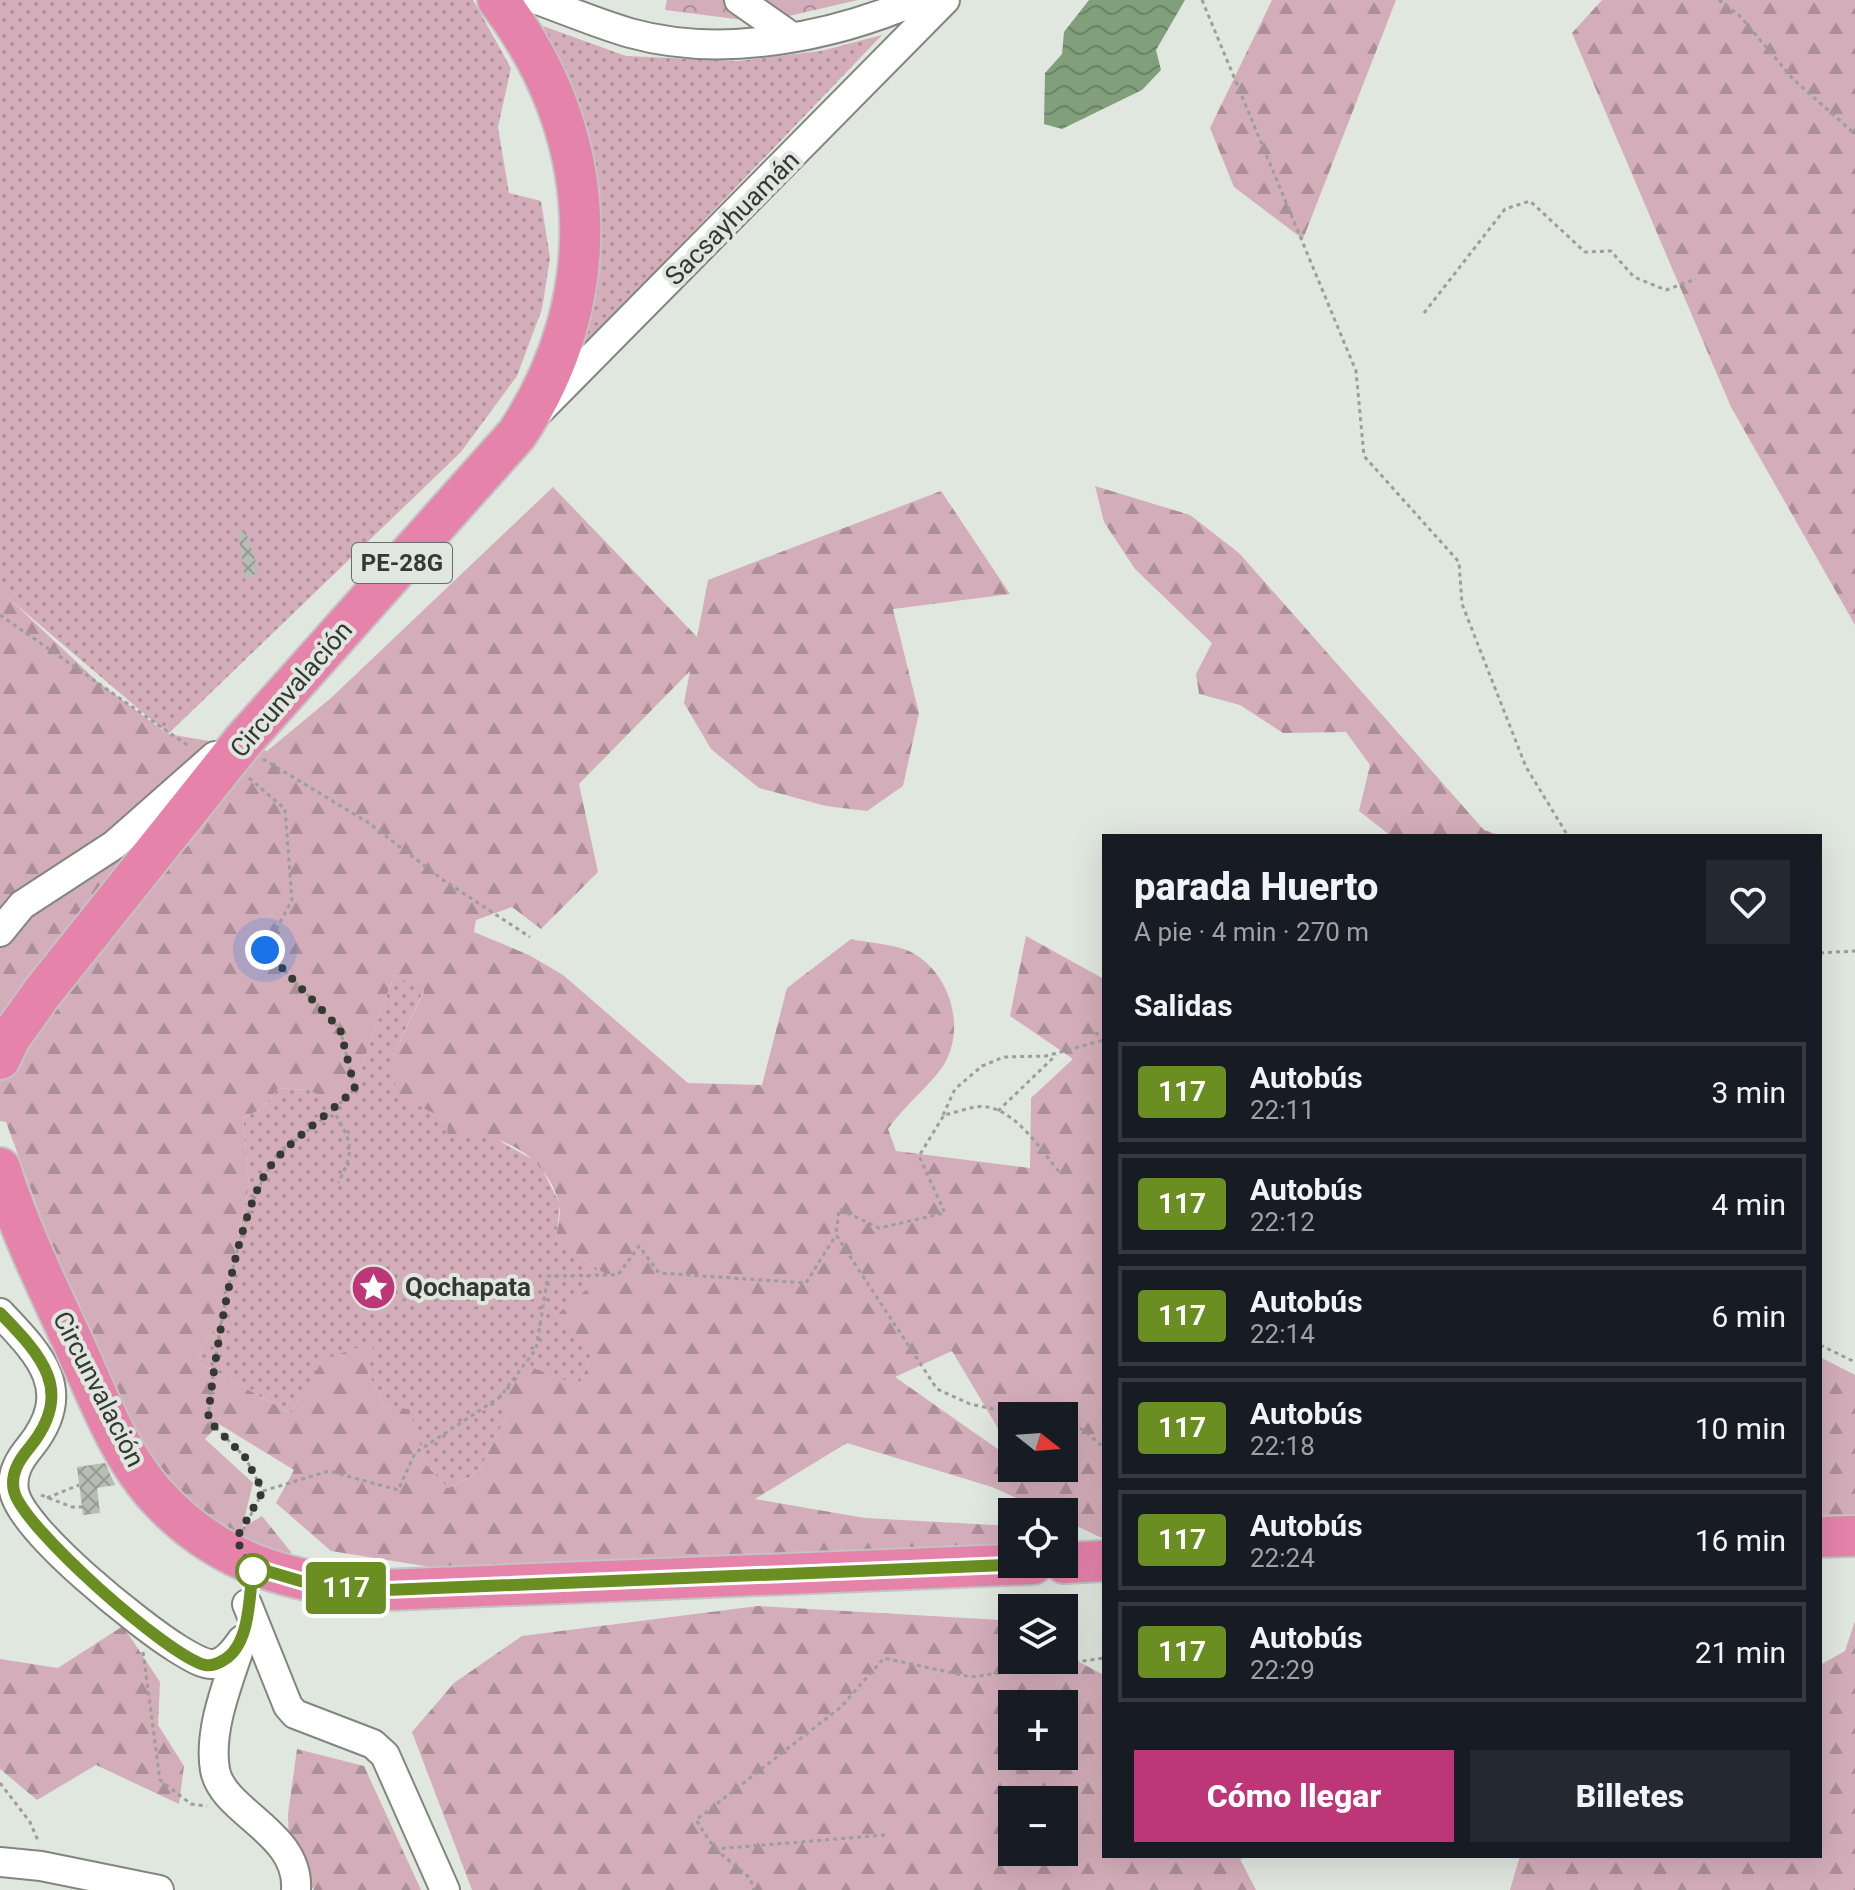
<!DOCTYPE html>
<html lang="es">
<meta charset="utf-8">
<style>
:root{--surface:#171b24;--page:#242831;--text:#f1f3f6;--muted:#9ea1a6;--line:#363941;--accent:#bd3677}
body{margin:0;font-family:Roboto,sans-serif;background:var(--page);color:var(--text);height:100vh;display:flex;flex-direction:column;font-size:30px;white-space:nowrap}
*{box-sizing:border-box;margin:0}
p{font-size:26px;color:var(--muted)}
.icon{flex:none;width:44px;height:44px;fill:none;stroke:currentColor;stroke-width:2;stroke-linecap:round;stroke-linejoin:round}
.map{position:relative;flex:1;overflow:hidden}
.side{position:absolute;left:1102px;top:834px;width:720px;height:1024px;display:flex;flex-direction:column;background:var(--surface);border-radius:0px;box-shadow:0 8px 32px #0002}
.side>*{flex:none}
.badge{padding:0 16px;border-radius:6px;font-size:28px;line-height:52px}
.needle{width:52px;rotate:107deg}
.fabs{position:absolute;left:998px;top:1402px;display:grid;gap:16px}
.fabs a{display:grid;place-items:center;width:80px;height:80px;border-radius:0px;background:var(--surface);box-shadow:0 8px 32px #0002;font-size:40px}
.you{position:absolute;width:40px;height:40px;margin:-20px;border:6px solid #fff;border-radius:50%;background:#1a73e8;box-shadow:0 0 0 12px #1a73e833}
.map>.badge{position:absolute;translate:-50% -50%;box-shadow:0 0 0 4px #fff}
h2{padding:0 32px;font-size:30px;line-height:72px}
.round{display:grid;place-items:center;flex:none;width:84px;height:84px;border-radius:0px;background:var(--page)}
.summary{display:flex;align-items:center;justify-content:space-between;height:136px;padding:0 32px}
h1{font-size:38px;font-weight:800;line-height:60px}
.action{display:flex;gap:16px;margin-top:auto;padding:16px 32px}
.action a{flex:1;height:92px;border-radius:0px;background:var(--accent);color:#fff;font-size:32px;font-weight:800;line-height:92px;text-align:center}
.action a+a{background:var(--page);color:var(--text)}
ul{padding:0;list-style:none}
li{display:flex;align-items:center;gap:24px;height:100px;margin:0 16px 12px;padding:0 16px;border:4px solid var(--line);border-radius:0px}
li div{flex:1}
li b{display:block;font-size:30px}
li em{font-style:normal}
li .badge{min-width:88px;font-weight:700;text-align:center}
.map>svg:first-child{display:block}
</style>
<div class="map">
<svg width="1855" height="1890" viewBox="0 0 1855 1890">
<defs>
<pattern id="grass-dots" width="8" height="8" patternUnits="userSpaceOnUse" patternTransform="scale(2)"><rect width="8" height="8" fill="#d3adba"/><path d="M2 2h.1M6 6h.1" fill="none" stroke="#ac8e98" stroke-width="1.8" stroke-linecap="round"/></pattern>
<pattern id="forest-firs" width="22" height="20" patternUnits="userSpaceOnUse" patternTransform="scale(2)"><rect width="22" height="20" fill="#d3adba"/><path d="M5 1l3.5 6h-7zM16 11l3.5 6h-7z" fill="#ac8e98"/></pattern>
<pattern id="park-crowns" width="20" height="18" patternUnits="userSpaceOnUse" patternTransform="scale(2)"><rect width="20" height="18" fill="#d3adba"/><path d="M2 6a3 3 0 1 1 6 0M12 15a3 3 0 1 1 6 0" fill="none" stroke="#ac8e98"/></pattern>
<pattern id="water-waves" width="16" height="10" patternUnits="userSpaceOnUse" patternTransform="scale(2)"><rect width="16" height="10" fill="#819f7b"/><path d="M0 5q4-4 8 0t8 0" fill="none" stroke="#6a8366"/></pattern>
<pattern id="building-cross-hatch" width="8" height="8" patternUnits="userSpaceOnUse" patternTransform="scale(2)"><rect width="8" height="8" fill="#b7bdb5"/><path d="M0 0l8 8M0 8l8-8" fill="none" stroke="#969b94"/></pattern>
</defs>
<rect width="100%" height="100%" fill="#e0e7df"/>
<path fill="url(#grass-dots)" d="M0 0H473L511 68 498 127 509 193 541 201 550 258 542 309 517 376 461 452 168 734 0 591Z
M543 26 626 56 738 61 821 51 882 35 578 352C589 297 605 239 598 182 591 130 565 73 543 26Z
M394 975 424 990 393 1056 448 1120 473 1133 496 1139 539 1163 560 1204 556 1239 605 1274 592 1355 579 1385 507 1415 478 1473 448 1488 427 1466 409 1410 385 1407 368 1373 373 1343 323 1361 291 1413 197 1362 204 1343 221 1321 249 1185 243 1118 263 1108 278 1088 309 1090 357 1080Z"/>
<path fill="url(#forest-firs)" fill-rule="evenodd" d="M1272 0H1396L1303 239 1234 187 1210 128Z
M1602 0H1855V625L1731 407 1572 33Z
M1095 486 1190 515 1239 553 1484 830 1502 836H1391L1359 811 1370 765 1346 732 1283 733 1240 705 1199 694 1196 674 1212 643 1135 569 1104 522Z
M553 487 697 637 708 580 941 491 1010 594 893 609 919 713 903 786 867 811 826 806 759 788 711 749 684 703 690 671 579 784 598 872 541 929 512 907 476 920 474 932 529 955 563 975 688 1083 762 1085 787 988 851 939C869 943 895 944 911 952 951 973 968 1031 941 1069 925 1090 904 1106 888 1129L896 1151 1030 1168 1031 1098 1073 1059 1010 1016 1026 936 1104 979V1539L1064 1520V1512H1047L992 1487 847 1443 755 1499 865 1518 1012 1526V1552L450 1570 331 1551 276 1503 294 1470 219 1424 205 1439 253 1483 242 1528 262 1516 291 1552 280 1568 210 1533 145 1467 100 1377 6 1122 0 1121V590L98 682 168 734 267 751 331 698ZM394 975 424 991 393 1056 396 1095 448 1120 447 1139C496 1128 544 1152 559 1202 562 1212 557 1228 556 1239L605 1274 559 1313 592 1355 579 1385 525 1365 505 1400 507 1415 478 1473 448 1488 427 1466 409 1409 385 1407 368 1373 374 1342 323 1360 291 1413 197 1362 204 1343 221 1321 249 1185 243 1118 263 1108 278 1088 309 1090 333 1103 357 1080ZM952 1351 1005 1440 999 1450 895 1377ZM1012 1416H1064V1468H1012Z
M1820 1357 1855 1375V1529L1820 1530Z
M758 1606 1001 1620 1012 1626V1660H1064V1654L1104 1675V1856H1252L1240 1859 1256 1890H472L412 1732 454 1683 522 1636ZM1012 1704H1064V1756H1012ZM1012 1800H1064V1852H1012Z
M1855 1621V1890H1510L1520 1856H1820V1665L1845 1651Z
M123 1626 160 1682 158 1725 184 1766 179 1804 96 1765 37 1800 0 1769V1659L58 1668Z
M297 1749 364 1766 421 1890H314L289 1855 288 1814Z"/>
<path fill="url(#park-crowns)" d="M667 0H858L789 16 751 21 665 10Z"/>
<path fill="url(#water-waves)" d="M1089 0H1185L1156 50 1161 70 1142 90 1062 129 1044 124 1045 73 1062 54 1064 32Z"/>
<path fill="url(#building-cross-hatch)" d="M245 530 259 572 245 580 238 532Z
M105 1463 115 1485 97 1488 100 1513 83 1515 77 1467Z"/>
<g fill="none" stroke-linecap="round" stroke-linejoin="round">
<defs>
<path id="minor" d="M538 0C568 11 599 24 630 33 723 59 832 37 918 0
M739 0 792 37
M540 410 945 0
M0 932 22 905 114 845 215 756
M0 1313C41 1356 75 1391 30 1447 20 1459 11 1473 14 1491 21 1531 141 1626 178 1649 209 1668 219 1673 242 1640
M247 1604 288 1706 295 1714 373 1744 385 1755 445 1890
M241 1643C229 1681 208 1729 215 1770 223 1813 300 1832 296 1890
M0 1862 41 1866 159 1890"/>
<path id="highway" d="M0 1059 10 1038 42 993 244 740 517 434C609 295 599 131 498 0
M0 1168C19 1228 47 1286 73 1342 96 1392 117 1450 153 1492 217 1565 295 1585 387 1590L1033 1564
M1820 1537 1855 1536
M1064 1563 1104 1561"/>
</defs>
<use href="#minor" stroke="#81867f" stroke-width="32"/>
<use href="#highway" stroke="#c2c3c2" stroke-width="44"/>
<path stroke="#9a9f99" stroke-width="3" stroke-dasharray="4 4" stroke-linecap="butt" d="M1202 0 1356 371 1364 456 1459 562 1462 604 1526 767 1568 836
M1719 0 1740 16 1793 79 1855 134
M1424 313 1505 209 1530 201 1585 252 1611 251 1634 277 1666 290 1696 279
M0 615 190 747
M263 759 369 823 443 880 530 937
M249 778 285 809 292 900 265 950 340 1029 355 1089 333 1110
M1820 953 1855 951
M1095 1033 1104 1036
M998 1111 1056 1055
M943 1115 955 1089 982 1066 1004 1057 1046 1056 1104 1040
M1820 1345 1855 1362
M1025 1416 970 1404 937 1389 836 1235 839 1209 879 1228 945 1213 919 1156 944 1115C954 1113 965 1109 975 1107 1012 1101 1041 1151 1061 1174
M1064 1425 1084 1430 1104 1448
M263 1491 329 1471 398 1490 415 1453 500 1397 536 1349 548 1276 618 1275 639 1246 659 1273 806 1283 836 1235
M41 1495 72 1507H82
M47 1498 79 1485
M243 1530 263 1491 245 1457 208 1420C214 1354 235 1221 270 1167 284 1145 314 1128 333 1110 352 1143 356 1149 338 1183
M143 1652 160 1780 191 1804 207 1806
M0 1783 30 1822 39 1843
M885 1835 715 1849 696 1820 841 1707 884 1658 971 1677 1104 1658
M715 1849 750 1878 754 1890"/>
<use href="#minor" stroke="#fff" stroke-width="28"/>
<use href="#highway" stroke="#e583aa" stroke-width="40"/>
</g>
<g fill="none" stroke-linecap="round" stroke-linejoin="round">
<defs>
<path id="line" d="M0 1313C42 1356 75 1391 30 1447 19 1460 10 1474 14 1491 22 1527 168 1656 205 1665 211 1666 217 1664 222 1661 251 1647 249 1595 253 1567L304 1582 387 1590 1033 1564"/>
</defs>
<use href="#line" stroke="#fff" stroke-width="18"/>
<use href="#line" stroke="#6b8e23" stroke-width="12"/>
<path stroke="#353835" stroke-width="8" stroke-dasharray="0 14.4" d="M253 1571 236 1539 263 1491 245 1457 208 1420C213 1363 238 1205 272 1164 290 1141 331 1112 355 1089L340 1029 265 950"/>
</g>
<defs>
<symbol id="sight-disc" viewBox="-11 -11 22 22"><circle r="9.5" fill="#bd3677" stroke="#e0e7df"/><path d="M0-6L1.8-2.2L6-1.7L2.9 1.2L3.7 5.4L0 3.3L-3.7 5.4L-2.9 1.2L-6-1.7L-1.8-2.2Z" fill="#fff"/></symbol>
</defs>
<g fill-rule="evenodd">
<use href="#sight-disc" x="348" y="1262" width="51" height="51"/>
</g>
<circle fill="#fff" stroke="#6b8e23" stroke-width="4" cx="253" cy="1571" r="16"/>
<g text-anchor="middle" dominant-baseline="central" stroke-width="8" stroke-linejoin="round" paint-order="stroke">
<rect fill="#e0e7df" stroke="#686c68" stroke-width="2" x="352" y="543" width="100" height="40" rx="6"/>
<g font-size="24" font-weight="bold" fill="#353835">
<text x="402" y="563">PE-28G</text>
</g>
<g font-size="26" fill="#353835" stroke="#e0e7df">
<text transform="translate(732 218) rotate(-45)">Sacsayhuamán</text>
<text transform="translate(291 689) rotate(-49)">Circunvalación</text>
<text transform="translate(99 1389) rotate(63)">Circunvalación</text>
</g>
<g font-size="26" font-weight="bold" fill="#353835" stroke="#e0e7df" text-anchor="start">
<text x="405" y="1287">Qochapata</text>
</g>
</g>
</svg>
<div class="fabs">
<a><svg class="needle" viewBox="-14 -14 28 28"><path d="M0-13l5 13h-10z" fill="#e53935"/><path d="M0 13l5-13h-10z" fill="#9ea1a6"/></svg></a>
<a><svg class="icon" aria-label="locate" viewBox="0 0 24 24"><circle cx="12" cy="12" r="6"/><path d="M12 2v4M12 18v4M2 12h4M18 12h4"/></svg></a>
<a><svg class="icon" aria-label="layers" viewBox="0 0 24 24"><path d="M12 4l9 5-9 5-9-5zM3 14l9 5 9-5"/></svg></a>
<a>+</a>
<a>−</a>
</div>
<div class="you" style="left:265px;top:950px"></div>
<b class="badge" style="left:346px;top:1588px;background:#6b8e23;color:#fff">117</b>
<section class="side">
<div class="summary"><div><h1>parada Huerto</h1><p>A pie · 4 min · 270 m</p></div><a class="round"><svg class="icon" aria-label="heart" viewBox="0 0 24 24"><path d="M12 20l-8-8c-3-5 5-10 8-4 3-6 11-1 8 4z"/></svg></a></div>
<h2>Salidas</h2>
<ul>
<li><span class="badge" style="background:#6b8e23;color:#fff">117</span><div><b>Autobús</b><p>22:11</p></div><em>3 min</em></li>
<li><span class="badge" style="background:#6b8e23;color:#fff">117</span><div><b>Autobús</b><p>22:12</p></div><em>4 min</em></li>
<li><span class="badge" style="background:#6b8e23;color:#fff">117</span><div><b>Autobús</b><p>22:14</p></div><em>6 min</em></li>
<li><span class="badge" style="background:#6b8e23;color:#fff">117</span><div><b>Autobús</b><p>22:18</p></div><em>10 min</em></li>
<li><span class="badge" style="background:#6b8e23;color:#fff">117</span><div><b>Autobús</b><p>22:24</p></div><em>16 min</em></li>
<li><span class="badge" style="background:#6b8e23;color:#fff">117</span><div><b>Autobús</b><p>22:29</p></div><em>21 min</em></li>
</ul>
<div class="action"><a>Cómo llegar</a><a>Billetes</a></div>
</section>
</div>
